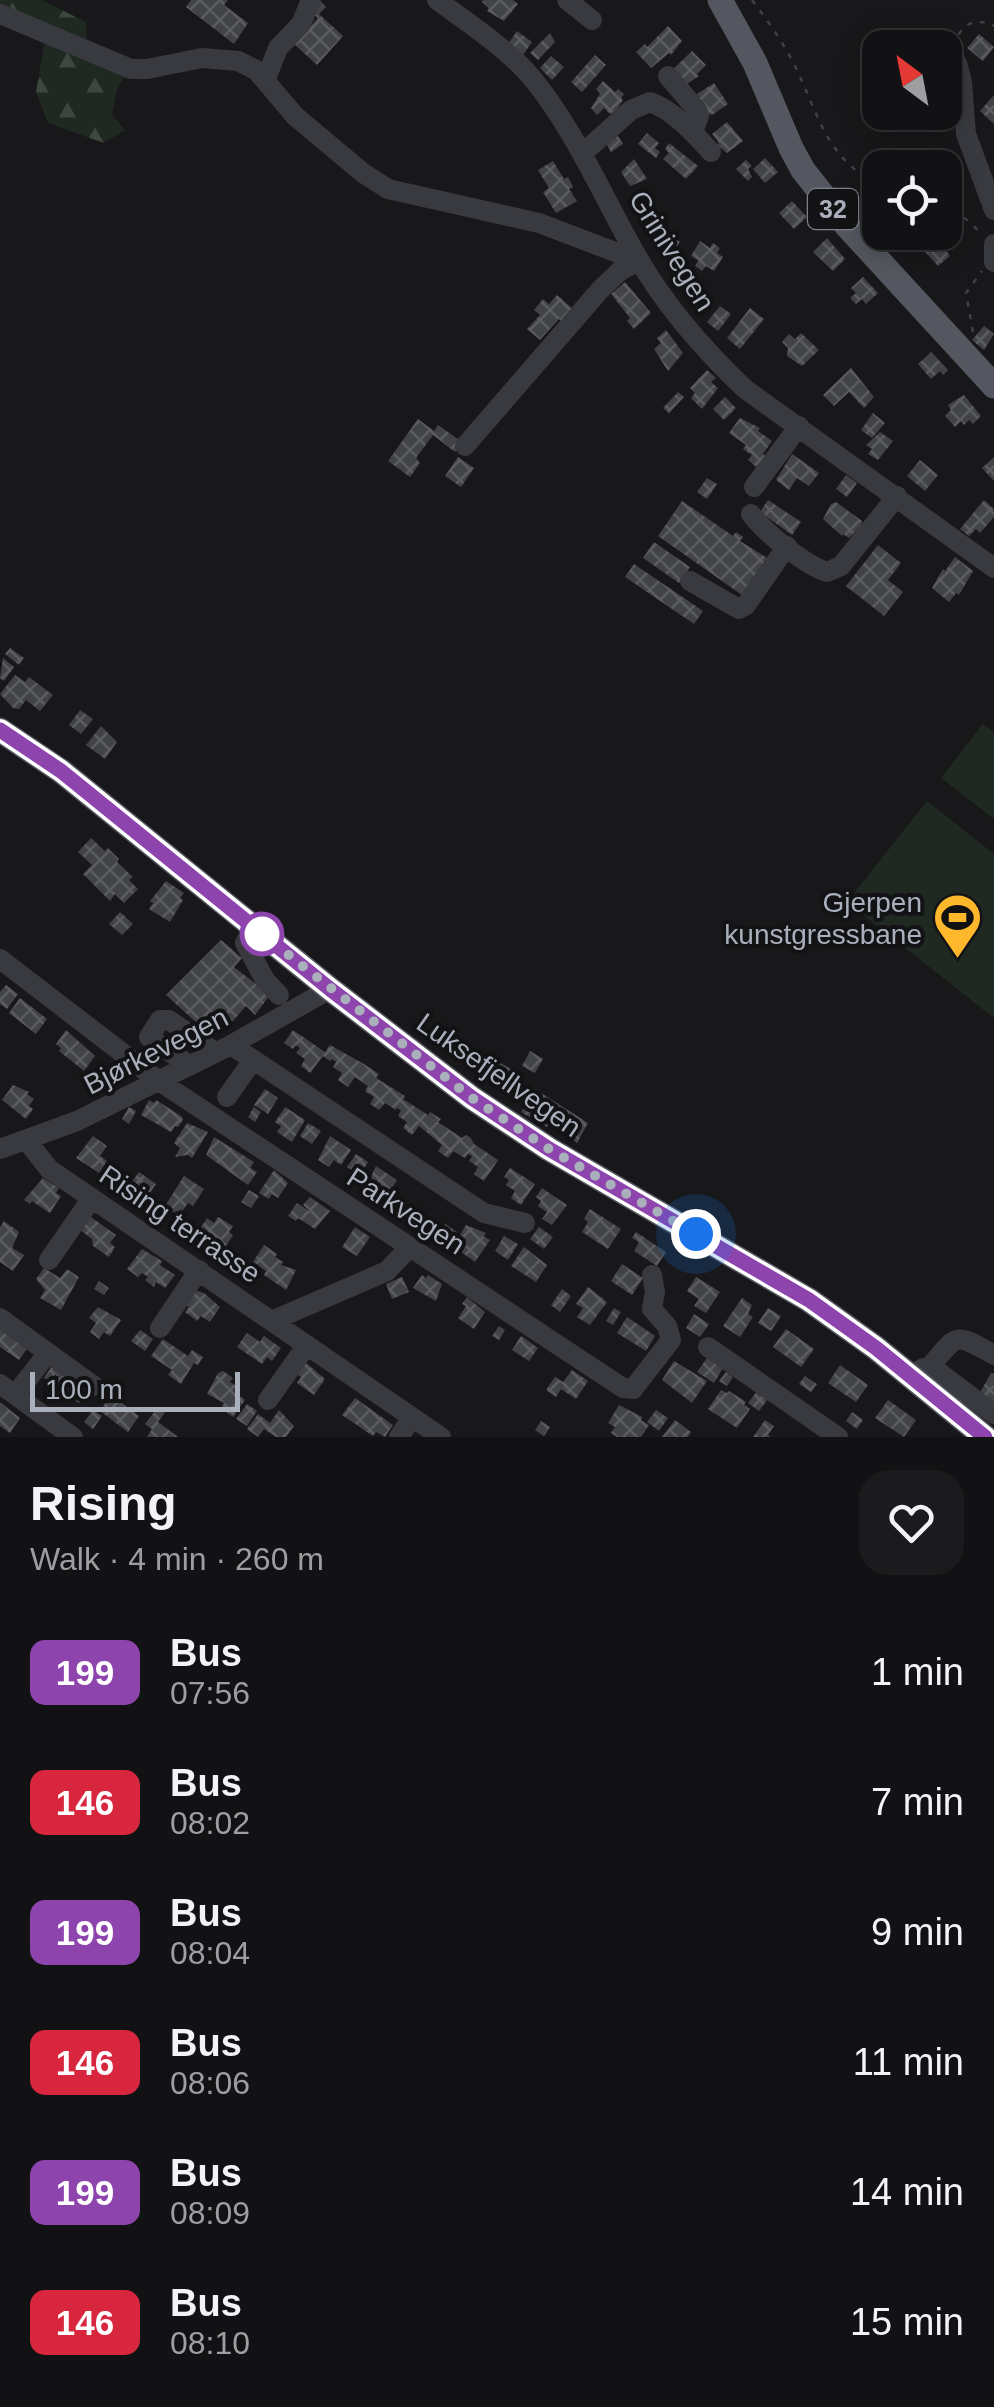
<!DOCTYPE html>
<meta charset="utf-8">
<style>
:root{--surface:#121214;--page:#1b1b1d;--text:#f1f3f6;--muted:#9c9ea0;--line:#313234}
body{margin:0;font-family:Helvetica,sans-serif;background:var(--page);color:var(--text);height:100vh;display:flex;flex-direction:column;font-size:38px;white-space:nowrap}
*{box-sizing:border-box;margin:0}
p{font-size:32px;color:var(--muted)}
.icon{flex:none;width:55px;height:55px;fill:none;stroke:currentColor;stroke-width:2;stroke-linecap:round;stroke-linejoin:round}
.map{position:relative;height:1437px;overflow:hidden}
.panel{display:flex;flex-direction:column;background:var(--surface);flex:1}
.panel>*{flex:none}
.badge{padding:0 20px;border-radius:15px;font-size:35px;line-height:65px}
.needle{width:65px;rotate:328deg}
.fabs{position:absolute;left:862px;top:30px;display:grid;gap:20px}
.fabs a{display:grid;place-items:center;width:100px;height:100px;border-radius:20px;background:var(--surface);box-shadow:0 5px 25px #0003,0 0 0 2px var(--line);font-size:50px}
.scale{position:absolute;left:30px;bottom:25px;width:210px;box-sizing:border-box;padding-left:10px;border:5px solid #a9afbb;border-top:0;font-size:28px;line-height:35px;white-space:nowrap;color:#a9afbb;-webkit-text-stroke:8px #131315;paint-order:stroke}
.you{position:absolute;width:50px;height:50px;margin:-25px;border:8px solid #fff;border-radius:50%;background:#1a73e8;box-shadow:0 0 0 15px #1a73e833}
.map>.badge{position:absolute;translate:-50% -50%;box-shadow:0 0 0 5px #fff}
.round{display:grid;place-items:center;flex:none;width:105px;height:105px;border-radius:30px;background:var(--page)}
.head{display:flex;align-items:center;justify-content:space-between;height:170px;padding:0 30px}
h1{font-size:48px;font-weight:700;line-height:75px}
ul{padding:0;list-style:none}
li{display:flex;align-items:center;gap:30px;height:130px;padding:0 30px}
li div{flex:1}
li b{display:block;font-size:38px}
li em{font-style:normal}
li .badge{min-width:110px;font-weight:700;text-align:center}
.map>svg:first-child{display:block}
</style>
<div class="map">
<svg width="994" height="1437" viewBox="0 0 994 1437">
<defs>
<pattern id="forest-firs" width="22" height="20" patternUnits="userSpaceOnUse" patternTransform="scale(2.5)"><rect width="22" height="20" fill="#1f2921"/><path d="M5 1l3.5 6h-7zM16 11l3.5 6h-7z" fill="#3d463f"/></pattern>
<pattern id="building-cross-hatch" width="8" height="8" patternUnits="userSpaceOnUse" patternTransform="scale(2.5)"><rect width="8" height="8" fill="#424348"/><path d="M0 0l8 8M0 8l8-8" fill="none" stroke="#5a5c60"/></pattern>
</defs>
<rect width="100%" height="100%" fill="#18181a"/>
<path fill="url(#forest-firs)" d="M0 0H41L86 22 87 48 131 69 118 86 112 115 125 130 104 143 48 123 36 92 46 34 0 11Z"/>
<path fill="#1f2921" d="M983 724 994 732V819L941 778Z
M927 801 994 854V1018L847 902Z"/>
<path fill="url(#building-cross-hatch)" d="M191 0H228L224 5 248 23 234 44 186 7Z
M319 0 326 7 319 14 343 36 317 65 294 44 318 18 309 11Z
M483 0H513L518 4 504 21 487 11 489 8 482 2Z
M668 26 682 41 671 55 669 53 651 68 636 52 645 44 647 47Z
M517 31 532 42 523 55 508 44Z
M550 33 555 42 538 60 530 53Z
M979 34 994 47 983 61 967 48Z
M692 51 706 65 697 74 699 76 684 86 670 72Z
M595 55 606 65 582 92 571 82Z
M551 56 564 67 552 80 540 68Z
M603 81 615 92 618 89 624 94 621 98 623 100 616 111 610 114 604 108 597 115 591 108 600 94 596 89Z
M714 83 728 104 712 115 707 113 697 94Z
M994 95V124L980 111Z
M727 122 743 141 727 153 717 145 719 143 712 134Z
M647 133 659 143 655 148 660 152 656 158 638 144Z
M618 136 623 144 611 152 606 143Z
M669 143 698 166 686 179 663 159 669 153 665 149Z
M765 158 778 172 765 183 753 169Z
M634 159 647 179 630 186 621 172Z
M746 160 752 166 748 169 752 177 748 181 736 169Z
M553 161 564 179 568 177 573 187 569 189 577 201 556 213 543 192 549 188 538 170Z
M792 201 807 217 794 229 779 213Z
M926 232 937 239 950 256 938 266 916 242Z
M668 233 680 242 671 256 658 248Z
M827 238 845 259 833 271 813 252Z
M700 241 710 248 713 243 720 248 717 253 723 257 714 271 706 266 702 271 695 266 699 261 691 256Z
M863 277 878 293 866 304 862 299 856 304 850 298 856 293 851 288Z
M625 282 651 313 634 329 627 321 630 318 611 294Z
M557 295 573 309 562 322 559 319 540 340 527 329 540 315 534 310 543 299 549 304Z
M720 306 731 314 718 331 707 322Z
M750 308 764 319 740 349 727 338Z
M984 326 994 334 984 350 972 340Z
M666 330 683 353 668 371 654 349 661 343 657 338Z
M801 333 819 350 802 366 787 356 788 348 782 342 789 334 795 339Z
M931 352 948 370 943 375 940 371 931 379 918 364Z
M851 368 874 397 864 408 849 392 834 406 823 395Z
M707 370 716 378 711 382 718 388 702 409 691 398 695 393 690 388Z
M678 392 684 397 669 413 663 408Z
M964 395 981 416 973 424 969 420 964 425 961 421 955 427 945 416 951 410 948 405Z
M725 397 736 408 724 420 713 409Z
M873 413 885 423 872 438 861 430Z
M740 418 760 428 758 431 772 441 763 454 770 459 761 471 748 460 752 455 743 449 746 445 729 433Z
M418 419 434 431 438 425 462 442 455 452 433 435 416 458 420 463 410 477 388 461Z
M880 432 893 441 878 460 868 454 872 449 866 445Z
M792 454 819 473 809 486 797 478 789 490 776 480Z
M458 457 474 468 461 487 445 476Z
M994 457V481L982 468Z
M920 460 938 475 925 491 907 476Z
M846 475 857 483 847 497 836 489Z
M707 478 717 484 707 499 697 492Z
M768 500 801 522 792 535 760 512Z
M984 500 994 509V517L980 533 976 529 969 536 960 529Z
M682 501 733 536 736 532 743 537 740 541 767 558 742 595 658 536Z
M836 502 862 521 861 526 849 538 843 534 842 536 823 519 831 504Z
M654 542 690 567 679 583 643 558Z
M878 545 901 563 888 580 903 592 884 616 846 586Z
M955 557 973 571 959 595 956 593 949 602 932 588 943 569 945 571Z
M634 564 703 611 694 624 625 577Z
M10 648 24 658 19 665 5 654Z
M3 658 14 667 4 681 0 678Z
M15 675 25 682 29 677 53 695 40 711 26 700 19 709 13 708 0 694Z
M80 710 93 719 81 734 69 725Z
M101 726 117 742 105 759 86 745Z
M91 838 105 851 108 848 119 859 117 862 133 877 129 880 138 889 124 903 115 894 110 901 83 874 92 865 78 852Z
M166 881 184 893 180 898 183 900 170 922 149 909 153 903 150 901Z
M120 912 133 924 122 935 109 924Z
M221 940 242 958 234 967 270 995 255 1015 246 1006 226 1029 222 1025 217 1031 207 1032 166 995Z
M6 985 18 994 7 1009 0 1004V992Z
M20 998 47 1019 36 1034 9 1013Z
M66 1030 95 1056 84 1071 59 1051 61 1048 56 1044Z
M293 1030 325 1052 330 1045 364 1064 379 1074 376 1078 405 1096 403 1099 428 1115 430 1112 441 1119 438 1122 462 1138 466 1135 470 1137 474 1144 498 1160 489 1174 484 1181 474 1174 478 1167 469 1161 472 1156 468 1154 465 1158 453 1151 448 1158 438 1151 442 1145 419 1126 412 1135 403 1128 407 1122 398 1116 401 1110 397 1108 396 1110 385 1103 379 1110 370 1104 374 1097 365 1091 368 1086 355 1077 348 1087 338 1080 342 1073 333 1067 336 1062 332 1059 330 1061 323 1056 310 1073 301 1066 305 1059 296 1053 300 1048 296 1045 293 1049 284 1043Z
M530 1051 543 1059 535 1073 522 1066Z
M493 1059 511 1069 508 1075 515 1079 510 1089 483 1077Z
M106 1067 119 1076 110 1088 97 1078Z
M13 1085 29 1092 27 1094 34 1099 29 1106 33 1109 26 1119 2 1100Z
M265 1089 278 1098 268 1114 254 1105Z
M535 1089 588 1123 577 1143 550 1122 547 1127 521 1112Z
M149 1100 154 1103 156 1100 181 1116 183 1120 178 1127 175 1126 171 1132 141 1115Z
M129 1107 136 1111 129 1124 122 1119Z
M254 1107 261 1112 255 1122 248 1117Z
M285 1107 305 1120 292 1142 277 1132 281 1126 275 1122Z
M187 1123 208 1132 192 1158 188 1155 175 1157 180 1148 174 1143Z
M308 1123 321 1131 312 1144 300 1136Z
M93 1136 107 1146 100 1156 107 1161 99 1173 76 1158Z
M330 1136 351 1150 341 1165 334 1160 329 1167 318 1160Z
M214 1137 254 1162 250 1168 257 1172 248 1185 206 1155Z
M356 1154 368 1162 360 1175 347 1167Z
M376 1166 397 1180 387 1195 380 1190 376 1196 365 1189Z
M510 1168 535 1184 521 1205 511 1198 515 1191 506 1185 509 1180 504 1177Z
M274 1170 288 1183 278 1198 272 1194 269 1199 259 1193Z
M139 1172 156 1184 143 1203 125 1191Z
M184 1176 204 1189 193 1206 188 1203 179 1216 165 1206Z
M43 1178 59 1188 56 1193 61 1196 50 1213 32 1201 30 1204 24 1200Z
M542 1188 567 1205 552 1225 542 1219 547 1212 538 1206 541 1201 536 1197Z
M249 1190 259 1196 251 1208 241 1202Z
M310 1197 330 1211 315 1229 298 1218 296 1221 288 1216 297 1203 311 1212 303 1205Z
M590 1209 621 1229 608 1249 582 1232 588 1222 584 1219Z
M88 1215 116 1235 110 1243 115 1247 109 1257 93 1246 92 1239 79 1229Z
M218 1217 233 1226 229 1232 233 1235 223 1251 218 1248 214 1254 201 1245 205 1238 197 1233 207 1218 214 1223Z
M4 1221 19 1232 12 1248 24 1255 13 1271 0 1262V1227Z
M445 1224 457 1232 448 1246 436 1239Z
M466 1225 486 1233 483 1236 490 1240 475 1262 461 1252 465 1246 457 1240Z
M355 1227 370 1237 357 1256 342 1247Z
M539 1227 553 1237 544 1249 530 1239Z
M636 1232 666 1252 657 1266 634 1251 639 1242 632 1238Z
M504 1236 518 1244 508 1260 495 1251Z
M264 1245 277 1254 275 1257 283 1262 281 1265 296 1270 286 1290 264 1275 266 1271 253 1262Z
M524 1247 547 1265 536 1282 511 1266Z
M142 1249 162 1261 160 1265 175 1275 165 1288 156 1282 154 1287 145 1280 148 1277 142 1273 138 1277 127 1269Z
M622 1264 643 1278 632 1295 611 1281Z
M44 1268 60 1278 67 1269 79 1277 61 1310 40 1298 45 1290 36 1279Z
M422 1275 426 1278 428 1275 442 1284 436 1301 413 1288Z
M402 1277 409 1292 392 1299 386 1284Z
M696 1277 720 1292 706 1313 694 1306 699 1299 687 1291Z
M99 1281 109 1288 104 1295 94 1289Z
M588 1287 607 1302 590 1325 577 1317 583 1308 576 1304Z
M562 1289 571 1296 560 1312 551 1305Z
M194 1290 204 1293 220 1307 210 1322 201 1316 197 1321 185 1312 189 1307 185 1304Z
M467 1297 485 1312 474 1329 458 1318 466 1306 462 1304Z
M742 1298 752 1305 748 1314 753 1317 740 1337 723 1326Z
M98 1307 121 1320 110 1336 104 1332 99 1339 90 1332 96 1323 89 1318Z
M614 1308 621 1312 613 1325 606 1321Z
M768 1308 781 1316 771 1331 758 1323Z
M694 1314 709 1324 700 1337 686 1328Z
M627 1317 655 1336 646 1351 617 1333Z
M0 1325 29 1346 19 1360 0 1347Z
M499 1326 505 1330 499 1340 492 1336Z
M786 1329 814 1349 801 1367 773 1347Z
M140 1330 153 1339 145 1351 131 1341Z
M247 1333 260 1342 264 1336 281 1348 272 1361 267 1357 262 1364 237 1347Z
M521 1336 538 1348 529 1361 512 1350Z
M163 1339 188 1356 192 1350 203 1357 198 1365 194 1363 181 1384 168 1375 172 1370 151 1356Z
M707 1358 723 1368 714 1383 697 1372Z
M304 1361 325 1379 314 1395 297 1383 301 1377 296 1373Z
M674 1361 707 1381 692 1403 662 1380Z
M54 1363 89 1388 79 1403 44 1378Z
M840 1365 868 1385 856 1402 828 1383Z
M572 1370 588 1381 576 1399 561 1389 556 1397 546 1390 555 1377 563 1382Z
M223 1371 233 1378 230 1382 238 1387 234 1392 245 1400 233 1417 221 1408 224 1403 207 1394 218 1373Z
M726 1372 733 1377 727 1386 719 1381Z
M991 1373 994 1374V1407L977 1398Z
M805 1376 817 1384 811 1392 799 1384Z
M721 1390 727 1393 729 1391 746 1402 744 1405 750 1409 737 1428 708 1409Z
M757 1391 768 1399 759 1411 748 1403Z
M111 1395 139 1416 128 1432 100 1411Z
M355 1398 393 1425 385 1437 376 1432 373 1436 342 1415Z
M888 1400 916 1420 904 1437 875 1418Z
M0 1402 20 1418 10 1433 0 1426Z
M247 1404 257 1411 247 1426 236 1419Z
M619 1405 642 1417 641 1420 649 1425 641 1437H617L611 1433 615 1427 608 1423Z
M158 1407 165 1412 158 1422 178 1437H147L152 1429 145 1424Z
M93 1410 102 1416 93 1429 84 1422Z
M279 1410 294 1426 286 1437H276L264 1429 258 1437 247 1429 258 1414 270 1423Z
M656 1410 668 1418 659 1431 647 1422Z
M852 1412 863 1420 857 1429 846 1421Z
M675 1420 691 1432 688 1437H662Z
M765 1420 774 1426 768 1435 771 1437H753Z
M541 1421 550 1427 544 1436 535 1430Z"/>
<g fill="none" stroke-linecap="round" stroke-linejoin="round">
<path stroke="#3e4147" stroke-width="2.5" stroke-dasharray="5 8" stroke-linecap="butt" d="M752 0C768 21 783 42 795 66 818 113 826 160 880 185
M955 47C958 25 974 16 994 26
M945 200 981 233
M973 332 966 293 982 271"/>
<path stroke="#393a40" stroke-width="20" d="M437 0C467 22 509 50 532 78 575 130 604 199 638 258 666 307 704 350 745 389L994 568
M567 0 592 20
M0 14 131 69H147L202 58 238 61 256 70 295 116 363 173 388 189 539 223 639 261
M957 63 962 82 966 134 994 210
M668 76 697 110 699 116 693 132
M266 79 278 48 301 24 311 0
M582 154 631 110 650 102C673 110 695 134 711 152
M994 244V262
M465 446 600 290 621 270 639 261
M754 487 799 426
M751 514C764 532 805 565 827 572L841 566 897 496
M690 581 739 609 746 605 787 546
M254 928 245 943 265 980 279 995
M0 959 159 1081 623 1388 633 1389 671 1340 667 1326 652 1309 655 1292 652 1275
M231 1045 484 1213 525 1223
M190 1066 149 1037 160 1020H169L216 1053
M227 1097 253 1060
M28 1142 49 1169 441 1437
M0 1149 77 1121 231 1045 330 989
M49 1260 92 1198
M0 1318 94 1386
M274 1320 387 1271 409 1248
M160 1328 199 1270
M708 1347 838 1437
M929 1368C958 1333 954 1332 994 1355
M911 1377 923 1368 940 1373 994 1414
M0 1384 73 1437
M15 1395 48 1353
M268 1400 307 1345
M399 1437 412 1417"/>
<path stroke="#54575f" stroke-width="25" d="M720 0 755 63 791 148 803 170 847 226 994 386
M0 730 61 771 330 989 472 1098 549 1149 809 1300 876 1348 985 1437"/>
</g>
<g fill="none" stroke-linecap="round" stroke-linejoin="round">
<defs>
<path id="line" d="M0 730 61 771 330 989 472 1098 549 1149 809 1300 876 1348 985 1437"/>
</defs>
<use href="#line" stroke="#fff" stroke-width="22"/>
<use href="#line" stroke="#8e44ad" stroke-width="15"/>
<path stroke="#a9afbb" stroke-width="10" stroke-dasharray="0 18" d="M262 934 254 928 472 1098 549 1149 696 1234"/>
</g>
<defs>
<symbol id="stadium-pin" viewBox="-11 -11 22 30"><path d="M0 17L-7.5 6A9.5 9.5 0 1 1 7.5 6Z" fill="#ffb82b" stroke="#131315"/><path d="M0-5a6.5 5 0 1 0 0 10a6.5 5 0 1 0 0-10ZM-3.5-1.8h7v3.6h-7Z" fill="#111"/></symbol>
</defs>
<g fill-rule="evenodd">
<use href="#stadium-pin" x="930" y="890" width="55" height="75"/>
</g>
<circle fill="#fff" stroke="#8e44ad" stroke-width="5" cx="262" cy="934" r="20"/>
<g text-anchor="middle" dominant-baseline="central" stroke-width="8" stroke-linejoin="round" paint-order="stroke">
<rect fill="#131315" stroke="#7c8089" stroke-width="2.5" x="808" y="189" width="50" height="40" rx="8"/>
<g font-size="25" font-weight="bold" fill="#a9afbb">
<text x="833" y="209">32</text>
</g>
<g font-size="28" fill="#a9afbb" stroke="#131315">
<text transform="translate(672 251) rotate(58)">Grinivegen</text>
<text transform="translate(156 1051) rotate(-27)">Bjørkevegen</text>
<text transform="translate(499 1075) rotate(35)">Luksefjellvegen</text>
<text transform="translate(406 1211) rotate(33)">Parkvegen</text>
<text transform="translate(180 1224) rotate(34)">Rising terrasse</text>
</g>
<g font-size="28" fill="#a9afbb" stroke="#131315" text-anchor="end">
<text x="922" y="902">Gjerpen<tspan x="922" dy="32">kunstgressbane</tspan></text>
</g>
</g>
</svg>
<div class="fabs">
<a><svg class="needle" viewBox="-14 -14 28 28"><path d="M0-13l5 13h-10z" fill="#e53935"/><path d="M0 13l5-13h-10z" fill="#9c9ea0"/></svg></a>
<a><svg class="icon" aria-label="locate" viewBox="0 0 24 24"><circle cx="12" cy="12" r="6"/><path d="M12 2v4M12 18v4M2 12h4M18 12h4"/></svg></a>
</div>
<div class="scale">100 m</div>
<div class="you" style="left:696px;top:1234px"></div>
</div>
<section class="panel">
<div class="head"><div><h1>Rising</h1><p>Walk · 4 min · 260 m</p></div><a class="round"><svg class="icon" aria-label="heart" viewBox="0 0 24 24"><path d="M12 20l-8-8c-3-5 5-10 8-4 3-6 11-1 8 4z"/></svg></a></div>
<ul>
<li><span class="badge" style="background:#8e44ad;color:#fff">199</span><div><b>Bus</b><p>07:56</p></div><em>1 min</em></li>
<li><span class="badge" style="background:#d7263d;color:#fff">146</span><div><b>Bus</b><p>08:02</p></div><em>7 min</em></li>
<li><span class="badge" style="background:#8e44ad;color:#fff">199</span><div><b>Bus</b><p>08:04</p></div><em>9 min</em></li>
<li><span class="badge" style="background:#d7263d;color:#fff">146</span><div><b>Bus</b><p>08:06</p></div><em>11 min</em></li>
<li><span class="badge" style="background:#8e44ad;color:#fff">199</span><div><b>Bus</b><p>08:09</p></div><em>14 min</em></li>
<li><span class="badge" style="background:#d7263d;color:#fff">146</span><div><b>Bus</b><p>08:10</p></div><em>15 min</em></li>
</ul>
</section>
